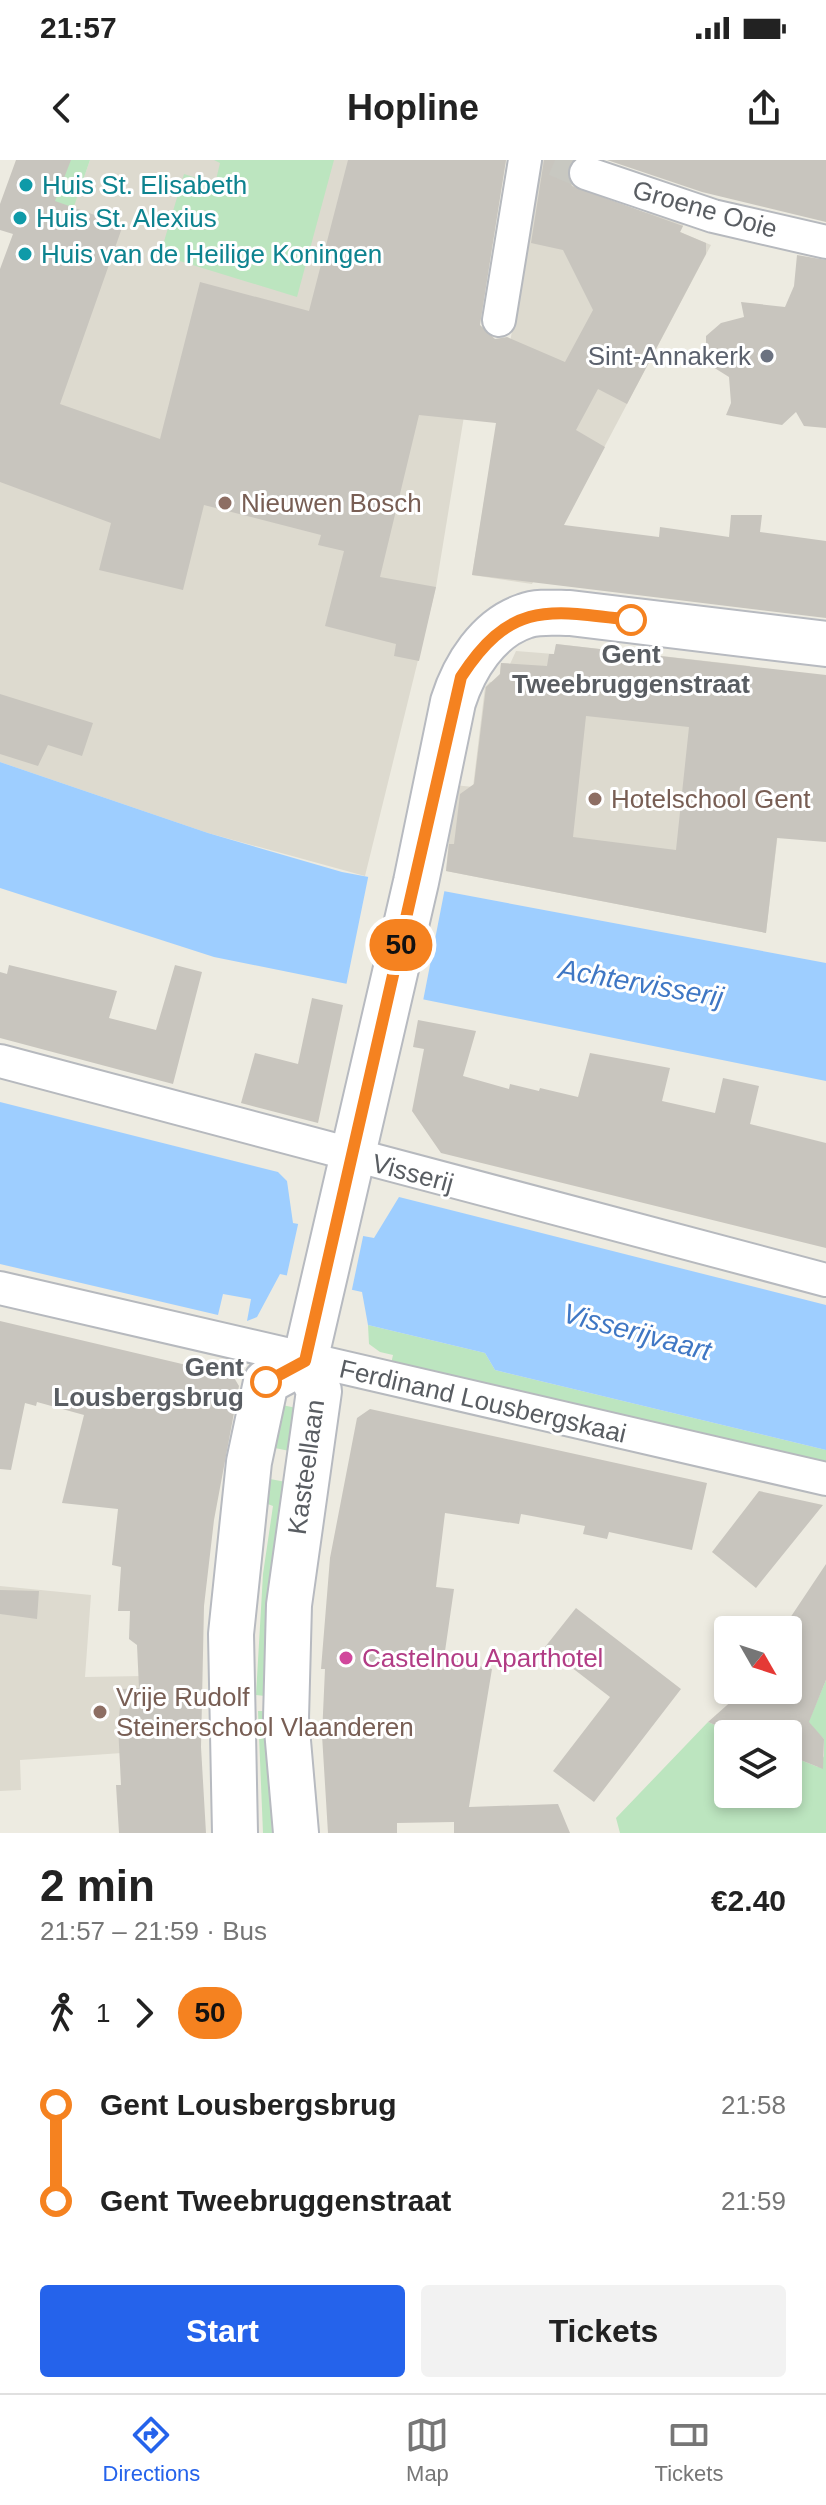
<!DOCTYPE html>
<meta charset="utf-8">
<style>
:root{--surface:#fff;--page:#f2f2f2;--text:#222;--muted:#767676;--line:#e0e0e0;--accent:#2563eb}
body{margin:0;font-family:Helvetica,sans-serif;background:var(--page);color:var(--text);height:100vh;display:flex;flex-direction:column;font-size:30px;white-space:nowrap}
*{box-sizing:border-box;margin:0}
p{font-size:26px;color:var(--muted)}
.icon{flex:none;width:44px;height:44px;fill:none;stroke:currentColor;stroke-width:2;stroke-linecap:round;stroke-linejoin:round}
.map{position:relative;height:1673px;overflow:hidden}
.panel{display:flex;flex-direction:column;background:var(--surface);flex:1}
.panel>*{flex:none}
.badge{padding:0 16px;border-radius:26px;font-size:28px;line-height:52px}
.needle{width:52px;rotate:129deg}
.fabs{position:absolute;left:714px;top:1456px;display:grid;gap:16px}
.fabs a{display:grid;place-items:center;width:88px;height:88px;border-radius:8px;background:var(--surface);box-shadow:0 4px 12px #0003;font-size:40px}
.map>.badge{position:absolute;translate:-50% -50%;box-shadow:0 0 0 4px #fff}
.legs{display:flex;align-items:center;gap:12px;height:88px;padding:0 40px;font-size:26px}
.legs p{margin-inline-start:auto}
.headline{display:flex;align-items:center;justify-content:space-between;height:136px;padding:0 40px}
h1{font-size:44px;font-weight:700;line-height:60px}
.action{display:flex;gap:16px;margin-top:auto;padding:16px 40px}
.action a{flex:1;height:92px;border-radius:8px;background:var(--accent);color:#fff;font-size:32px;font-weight:700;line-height:92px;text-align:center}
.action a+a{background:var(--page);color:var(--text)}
ul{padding:0 40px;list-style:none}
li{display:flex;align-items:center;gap:28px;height:96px;font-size:30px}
li i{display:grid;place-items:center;width:12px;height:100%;margin:0 10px;background:currentColor}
li i::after{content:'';width:20px;height:20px;margin:-10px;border:6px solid;border-radius:50%;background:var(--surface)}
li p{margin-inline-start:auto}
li:first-child i{background:linear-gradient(#0000 50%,currentColor 0)}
li:last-child i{background:linear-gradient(currentColor 50%,#0000 0)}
.status{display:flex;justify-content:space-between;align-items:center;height:56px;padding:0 40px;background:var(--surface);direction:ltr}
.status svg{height:22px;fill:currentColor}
header{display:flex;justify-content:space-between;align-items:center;height:104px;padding:0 40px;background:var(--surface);font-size:36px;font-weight:700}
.menu{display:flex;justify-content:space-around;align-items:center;height:112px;border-top:2px solid var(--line);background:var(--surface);font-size:22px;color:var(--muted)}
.menu a{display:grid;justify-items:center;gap:4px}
.menu .current{color:var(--accent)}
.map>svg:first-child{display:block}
</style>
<div class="status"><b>21:57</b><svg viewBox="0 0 49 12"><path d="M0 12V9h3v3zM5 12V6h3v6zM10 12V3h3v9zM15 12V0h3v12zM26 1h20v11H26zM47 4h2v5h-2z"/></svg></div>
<header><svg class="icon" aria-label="back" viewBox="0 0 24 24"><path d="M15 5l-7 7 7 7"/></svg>Hopline<svg class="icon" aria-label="share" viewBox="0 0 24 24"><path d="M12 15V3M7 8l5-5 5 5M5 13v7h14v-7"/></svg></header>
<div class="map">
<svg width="826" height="1673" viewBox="0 0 826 1673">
<rect width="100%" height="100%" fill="#edebe1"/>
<path fill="#dddacf" d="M90 0H506L436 427 365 716 208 673 0 602V250Z
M540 0H587L583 32 644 57 648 50 685 62 680 72 711 85 532 424 472 415Z
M556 484 750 506 743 564 780 656 766 773 446 711 454 625 473 627 485 527 490 522 499 521 501 503 510 504 516 491 554 494Z
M0 1426 91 1435 85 1517 201 1515 122 1593 20 1600 21 1630 0 1631Z"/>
<path fill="#bce5bf" d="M64 0H90L63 78 43 42Z
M214 0H334L297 137 160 95 184 14 215 24 220 3Z
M368 1165 485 1193 495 1210 826 1290V1306L391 1204 393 1195 380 1192 369 1184Z
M282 1245 311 1251 304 1294 275 1288Z
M270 1319 297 1324C264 1381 264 1470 265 1536L256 1535 263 1414 273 1346 265 1343Z
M826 1520V1673H620L616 1658 708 1562 737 1574H728V1634H788V1595L818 1607 824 1596V1579L808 1563Z
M258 1551H266L272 1673H263Z"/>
<path fill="#9eceff" d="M0 602 208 673 342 712 826 803V921L214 797 0 728Z
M0 942 278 1012 287 1021 293 1063 374 1078 399 1037 826 1145V1290L495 1210 485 1193 368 1165 362 1132 280 1114 257 1157 247 1161 251 1139 223 1134 218 1155 0 1104Z"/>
<path fill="#edebe1" d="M369 713 445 728 423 841 346 826Z
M299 1060 364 1072 351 1134 286 1119Z"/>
<path fill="#c8c5be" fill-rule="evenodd" d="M16 0H71L55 41 123 65 60 244 160 279 200 122 309 151 348 0H506L480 165 495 179 507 177 565 202 593 150 563 90 531 83 544 0H572L567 16 572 26 683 66 680 72 706 83V94L627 244 598 229 576 270 605 287 564 365 659 377 660 367 729 377 731 355H762L760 372 826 381V458L472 415 496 263 419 255 380 417 436 427 419 501 394 496 396 484 325 466 344 391 318 385 321 375 204 345 183 430 99 410 111 363 0 322V109L13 74 0 70V44Z
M607 0H826V62L702 32Z
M797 95 826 100V268L804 266 796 252 782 265 726 255 731 243 729 217 713 207 706 192V176L721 163 744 157 741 142 785 147 794 126Z
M556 484 826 515V682L777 678 766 773 446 711 449 684H454L460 634 474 624 486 527 500 514 501 503 547 506 549 494H554ZM586 556 689 567 676 690 573 677Z
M0 534 93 563 82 596 48 585 38 606 0 594Z
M9 805 117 831 109 858 156 870 175 805 202 812 173 924 0 878V812L7 814Z
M312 838 343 845 318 963 241 943 255 893 298 904Z
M418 860 476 871 463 916 509 929 510 924 539 931 540 928 578 937 590 893 670 908 662 941 715 953 723 918 759 926 750 964 826 983V1088L441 993 412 951 424 889 413 887Z
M0 1161 233 1216 239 1226 214 1360 204 1446 201 1587 206 1673H119L116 1625H121L118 1565 122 1529 139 1528 137 1485 129 1479 130 1451H118L121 1407 112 1405 118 1349 62 1343 84 1255 37 1242 36 1246 25 1243 11 1310 0 1309Z
M370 1249 707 1323 692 1390 609 1372 607 1379 583 1374 585 1366 521 1354 519 1364 445 1353 436 1427 454 1429 444 1498 492 1509 469 1647 558 1644 570 1673H454V1662L397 1663V1673H328L322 1575 325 1509H321L330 1398 357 1258Z
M759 1331 823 1345 756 1428 712 1392Z
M826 1404V1520L809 1562 824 1579 823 1609 788 1595V1574H737L708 1562 744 1530H788V1461Z
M0 1430 39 1431 37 1459 0 1454Z
M576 1448 681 1529 594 1642 553 1611 610 1537 545 1487Z"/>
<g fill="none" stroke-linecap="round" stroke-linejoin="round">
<path stroke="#c8c8c1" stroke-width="32" stroke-dasharray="32 16" stroke-linecap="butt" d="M555 0 586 13"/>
<defs>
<path id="street" d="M586 13 713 56 826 82
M499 160 525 0
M0 901 826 1120
M0 1128 826 1319"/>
<path id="secondary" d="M305 1201 416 722 453 542C464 507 488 468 525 456 538 451 556 453 570 453L826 484
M235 1673 231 1474 249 1302 266 1222 305 1201
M296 1673 286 1558 289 1445 319 1231 305 1201"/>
</defs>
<use href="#street" stroke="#b6b9be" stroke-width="36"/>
<use href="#secondary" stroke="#b7bac0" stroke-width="48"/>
<use href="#street" stroke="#fff" stroke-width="32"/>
<use href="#secondary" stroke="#fff" stroke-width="44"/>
</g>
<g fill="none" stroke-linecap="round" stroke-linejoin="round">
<defs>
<path id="line-1" d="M266 1222 305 1201 461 517C511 440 549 450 631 460"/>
</defs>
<use href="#line-1" stroke="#fff" stroke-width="18"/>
<use href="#line-1" stroke="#f58220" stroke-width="12"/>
</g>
<g fill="#0f9aa8" stroke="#fff" stroke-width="3">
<circle cx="26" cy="25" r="8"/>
<circle cx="20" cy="58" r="8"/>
<circle cx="25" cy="94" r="8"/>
</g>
<circle fill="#6b7280" stroke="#fff" stroke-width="3" cx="767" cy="196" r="8"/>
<g fill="#8d6e63" stroke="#fff" stroke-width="3">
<circle cx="225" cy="343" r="8"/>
<circle cx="595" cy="639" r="8"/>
<circle cx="100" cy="1552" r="8"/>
</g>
<g fill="#fff" stroke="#f58220" stroke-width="4">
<circle cx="631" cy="460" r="14"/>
<circle cx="266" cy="1222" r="14"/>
</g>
<circle fill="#d1479c" stroke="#fff" stroke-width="3" cx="346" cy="1498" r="8"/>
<g text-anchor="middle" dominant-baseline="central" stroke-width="6" stroke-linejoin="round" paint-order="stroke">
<g font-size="26" fill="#0d838f" stroke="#fff" text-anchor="start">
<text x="42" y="25">Huis St. Elisabeth</text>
<text x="36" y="58">Huis St. Alexius</text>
<text x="41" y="94">Huis van de Heilige Koningen</text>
</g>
<g font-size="26" fill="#595d62" stroke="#fff">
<text transform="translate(705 49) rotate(16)">Groene Ooie</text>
<text transform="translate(413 1013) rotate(15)">Visserij</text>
<text transform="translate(483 1241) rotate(13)">Ferdinand Lousbergskaai</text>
<text transform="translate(306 1307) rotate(-82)">Kasteellaan</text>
</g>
<g font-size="26" fill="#5b616d" stroke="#fff" text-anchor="end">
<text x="751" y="196">Sint-Annakerk</text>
</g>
<g font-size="26" fill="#785e54" stroke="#fff" text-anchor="start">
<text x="241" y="343">Nieuwen Bosch</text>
<text x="611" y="639">Hotelschool Gent</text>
<text x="116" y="1537">Vrije Rudolf<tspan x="116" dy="30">Steinerschool Vlaanderen</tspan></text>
</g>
<g font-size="26" font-weight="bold" fill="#595d62" stroke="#fff">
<text x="631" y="494">Gent<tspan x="631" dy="30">Tweebruggenstraat</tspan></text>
<text x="244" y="1207" text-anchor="end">Gent<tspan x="244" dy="30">Lousbergsbrug</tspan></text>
</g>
<g font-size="26" fill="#b23c85" stroke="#fff" text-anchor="start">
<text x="362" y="1498">Castelnou Aparthotel</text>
</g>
<g font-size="28" font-style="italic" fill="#3f77c4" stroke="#fff">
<text transform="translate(641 823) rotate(10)">Achtervisserij</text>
<text transform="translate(637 1172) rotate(15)">Visserijvaart</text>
</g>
</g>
</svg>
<div class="fabs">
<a><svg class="needle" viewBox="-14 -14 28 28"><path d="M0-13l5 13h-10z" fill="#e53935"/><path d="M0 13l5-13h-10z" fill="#767676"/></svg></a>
<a><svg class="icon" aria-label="layers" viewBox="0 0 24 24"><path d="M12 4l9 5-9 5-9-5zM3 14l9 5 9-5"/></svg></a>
</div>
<b class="badge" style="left:401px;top:785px;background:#f58220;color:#111">50</b>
</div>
<section class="panel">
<div class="headline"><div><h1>2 min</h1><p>21:57 – 21:59 · Bus</p></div><b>€2.40</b></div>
<div class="legs"><svg class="icon" aria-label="walk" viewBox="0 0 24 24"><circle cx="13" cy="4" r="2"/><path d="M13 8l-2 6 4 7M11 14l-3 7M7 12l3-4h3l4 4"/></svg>1<svg class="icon" aria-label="forward" viewBox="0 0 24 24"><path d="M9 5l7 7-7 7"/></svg><b class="badge" style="background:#f58220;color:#111">50</b></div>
<ul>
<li><i style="color:#f58220"></i><b>Gent Lousbergsbrug</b><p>21:58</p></li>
<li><i style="color:#f58220"></i><b>Gent Tweebruggenstraat</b><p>21:59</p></li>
</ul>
<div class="action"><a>Start</a><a>Tickets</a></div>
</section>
<nav class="menu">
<a class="current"><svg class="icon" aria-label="directions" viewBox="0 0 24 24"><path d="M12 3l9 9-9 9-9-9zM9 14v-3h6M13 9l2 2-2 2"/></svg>Directions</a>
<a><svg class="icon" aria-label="map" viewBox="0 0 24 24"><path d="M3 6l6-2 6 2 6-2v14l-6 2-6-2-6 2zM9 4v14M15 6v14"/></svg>Map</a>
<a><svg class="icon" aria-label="tickets" viewBox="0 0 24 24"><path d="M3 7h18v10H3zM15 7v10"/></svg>Tickets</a>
</nav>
